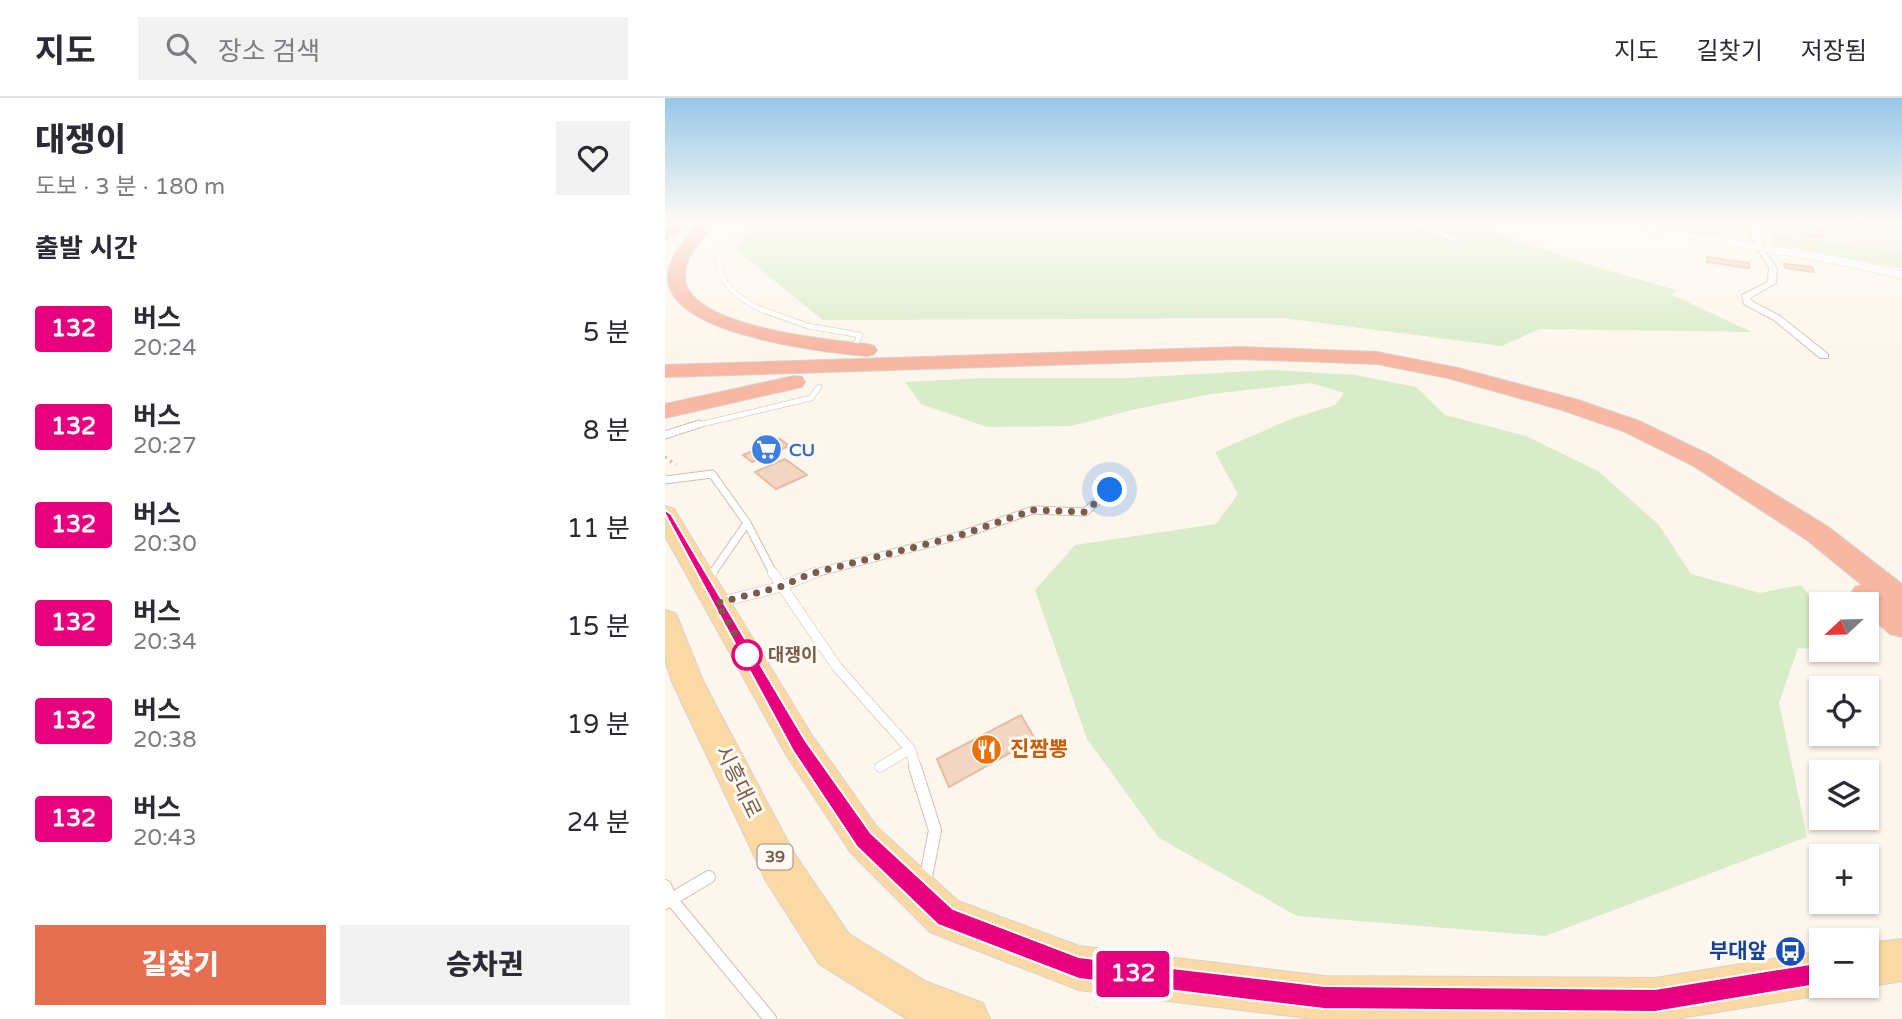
<!DOCTYPE html>
<html lang="ko">
<meta charset="utf-8">
<style>
:root{--surface:#fff;--page:#f2f2f3;--text:#2b2b33;--muted:#7c7c81;--line:#e1e1e2;--accent:#e76f51}
body{margin:0;font-family:"Varela Round","Noto Sans KR",sans-serif;background:var(--page);color:var(--text);height:100vh;display:flex;flex-direction:column;font-size:26px;white-space:nowrap}
*{box-sizing:border-box;margin:0}
p{font-size:23px;color:var(--muted)}
.icon{flex:none;width:38px;height:38px;fill:none;stroke:currentColor;stroke-width:2;stroke-linecap:round;stroke-linejoin:round}
.map{position:relative;flex:1;overflow:hidden}
.side{display:flex;flex-direction:column;background:var(--surface);width:665px}
.side>*{flex:none}
.badge{padding:0 14px;border-radius:5px;font-size:24px;line-height:46px}
.needle{width:46px;rotate:248deg}
.tools{position:absolute;left:1144px;top:494px;display:grid;gap:14px}
.tools a{display:grid;place-items:center;width:70px;height:70px;border-radius:0px;background:var(--surface);box-shadow:0 2px 5px #0004;font-size:35px}
.you{position:absolute;width:35px;height:35px;margin:-18px;border:5px solid #fff;border-radius:50%;background:#1a73e8;box-shadow:0 0 0 10px #1a73e833}
.map>.badge{position:absolute;translate:-50% -50%;box-shadow:0 0 0 4px #fff}
h2{padding:0 35px;font-size:26px;line-height:63px}
.round{display:grid;place-items:center;flex:none;width:74px;height:74px;border-radius:0px;background:var(--page)}
.headline{display:flex;align-items:center;justify-content:space-between;height:119px;padding:0 35px}
h1{font-size:33px;font-weight:800;line-height:52px}
.button{display:flex;gap:14px;margin-top:auto;padding:14px 35px}
.button a{flex:1;height:80px;border-radius:0px;background:var(--accent);color:#fff;font-size:28px;font-weight:800;line-height:80px;text-align:center}
.button a+a{background:var(--page);color:var(--text)}
ul{padding:0;list-style:none}
li{display:flex;align-items:center;gap:21px;height:98px;padding:0 35px}
li div{flex:1}
li b{display:block;font-size:26px}
li em{font-style:normal}
li .badge{min-width:77px;font-weight:700;text-align:center}
header{display:flex;align-items:center;gap:42px;box-sizing:border-box;height:98px;padding:0 35px;background:var(--surface);border-bottom:2px solid var(--line)}
header strong{font-size:33px}
nav{display:flex;gap:38px;margin-inline-start:auto;font-size:24px}
.search{width:490px;height:63px;background:var(--page);display:flex;align-items:center;gap:18px;box-sizing:border-box;padding:0 24px;border-radius:0px;color:var(--muted);font-size:26px}
main{display:flex;flex:1;min-height:0}
.map>svg:first-child{display:block}
</style>
<header>
<strong>지도</strong>
<div class="search"><svg class="icon" aria-label="search" viewBox="0 0 24 24"><circle cx="10" cy="10" r="6"/><path d="M15 15l6 6"/></svg>장소 검색</div>
<nav><a>지도</a><a>길찾기</a><a>저장됨</a></nav>
</header>
<main>
<section class="side">
<div class="headline"><div><h1>대쟁이</h1><p>도보 · 3 분 · 180 m</p></div><a class="round"><svg class="icon" aria-label="heart" viewBox="0 0 24 24"><path d="M12 20l-8-8c-3-5 5-10 8-4 3-6 11-1 8 4z"/></svg></a></div>
<h2>출발 시간</h2>
<ul>
<li><span class="badge" style="background:#e6007e;color:#fff">132</span><div><b>버스</b><p>20:24</p></div><em>5 분</em></li>
<li><span class="badge" style="background:#e6007e;color:#fff">132</span><div><b>버스</b><p>20:27</p></div><em>8 분</em></li>
<li><span class="badge" style="background:#e6007e;color:#fff">132</span><div><b>버스</b><p>20:30</p></div><em>11 분</em></li>
<li><span class="badge" style="background:#e6007e;color:#fff">132</span><div><b>버스</b><p>20:34</p></div><em>15 분</em></li>
<li><span class="badge" style="background:#e6007e;color:#fff">132</span><div><b>버스</b><p>20:38</p></div><em>19 분</em></li>
<li><span class="badge" style="background:#e6007e;color:#fff">132</span><div><b>버스</b><p>20:43</p></div><em>24 분</em></li>
</ul>
<div class="button"><a>길찾기</a><a>승차권</a></div>
</section>
<div class="map">
<svg width="1237" height="921" viewBox="0 0 1237 921">
<rect width="100%" height="100%" fill="#fdf6ec"/>
<path fill="#efe9e4" d="M971 123H1057L1075 126 1072 140H1065L969 126Z
M1095 123H1144L1237 133V153L1097 133Z"/>
<path fill="#d8ecc9" d="M90 123H813C838 141 852 141 879 151 924 168 969 180 1015 193L1005 196 1087 234 874 231 837 248 617 220 158 222 71 152Z
M1106 135 1237 154V170L1109 146Z
M607 272 690 277 751 289 780 317 861 338 933 373 994 427 1026 476 1095 495 1136 487 1157 513V551H1188L1192 555 1133 550 1114 605 1142 739 880 838 632 818 494 740 422 641 370 492 410 447 551 426 573 396 550 354 626 321 670 307 679 295 646 285 546 296 471 311 406 328 322 329 256 306 240 284 318 280H460Z"/>
<path fill="#f3d5c3" stroke="#e6bba3" stroke-width="2" d="M1100 123H1129L1133 132 1102 128Z
M1134 129 1154 131 1159 139 1138 137Z
M1042 159 1084 165V170L1042 164Z
M1119 166 1147 169 1149 174 1121 170Z
M115 341 124 348 87 364 78 357Z
M120 361 142 377 111 391 90 374Z
M356 617 370 641 284 689 272 661Z"/>
<g fill="none" stroke-linecap="round" stroke-linejoin="round">
<defs>
<path id="service-far4" d="M74 123C68 131 59 142 56 151 46 182 75 202 99 213"/>
<path id="service-far3" d="M95 211 143 228 195 237 191 245
M29 328 146 300 154 289"/>
<path id="service-far2" d="M0 337 34 326
M0 382 47 376 82 425 109 477
M46 477 82 425
M143 477 293 438 368 412 420 414 445 392"/>
<path id="service-far1" d="M108 475 172 569 245 651 251 670
M42 483 47 475
M55 504 115 489 149 475
M215 669 245 651"/>
<path id="service" d="M250 669 270 732 260 784
M0 788 6 801 105 921
M0 805 44 779"/>
<path id="minor" d="M739 123H750L794 141 787 143Z
M1157 123 1237 129V133L1160 125Z
M1096 148 1112 170 1111 185 1085 200 1088 204 1115 218 1163 256V260H1155L1109 222 1079 206 1077 197 1103 184 1104 170 1092 150Z"/>
<path id="tertiary" d="M1081 123H1091L1101 150 1100 152 1091 150Z"/>
<path id="secondary" d="M922 123H950L1182 160 1237 173V181L1182 168Z"/>
<path id="primary" d="M0 408 9 411 146 636 212 729 293 803 414 848 659 878 990 880 1157 853V887H1174L1157 897 1010 921H649L414 892 280 840 265 834 186 755 122 658 0 438Z
M0 512 10 515 14 523 39 585 129 755 184 836 262 884 318 905 325 921H242L154 866 101 783 8 586 0 563Z
M1237 841V883L1202 889 1199 887H1202V845Z"/>
<path id="motorway" d="M10 123H27L0 142V131Z
M36 123H51C39 140 19 157 20 179 21 229 164 242 202 246L209 248 212 252 209 256 202 258C160 254 1 237 3 178 4 157 23 138 36 123Z
M575 249 712 254 793 270 913 302 974 323 1045 357 1162 428 1237 486V539L1225 536 1202 516V506L1190 505 1185 497 1190 489 1197 487 1142 442 1027 367 958 333 897 312 783 280 712 266 575 261 0 279V267Z
M129 278 137 279 140 284 137 289 0 320V306Z"/>
</defs>
<use href="#service-far4" stroke="#d1beb0" stroke-width="5"/>
<use href="#service-far3" stroke="#d1beb0" stroke-width="6"/>
<use href="#service-far2" stroke="#d1beb0" stroke-width="9"/>
<use href="#service-far1" stroke="#d1beb0" stroke-width="11"/>
<use href="#service" stroke="#d1beb0" stroke-width="14"/>
<use href="#minor" stroke="#d1beb0" stroke-width="2"/>
<use href="#tertiary" stroke="#d1beb0" stroke-width="2"/>
<use href="#secondary" stroke="#d6c0b0" stroke-width="1"/>
<use href="#primary" stroke="#dad1cd" stroke-width="2"/>
<use href="#motorway" stroke="#dad1cd" stroke-width="2"/>
<path stroke="#d9b8a5" stroke-width="3.5" stroke-dasharray="2 4.5" stroke-linecap="butt" d="M0 359 11 367"/>
<use href="#service-far4" stroke="#fff" stroke-width="4.5"/>
<use href="#service-far3" stroke="#fff" stroke-width="5"/>
<use href="#service-far2" stroke="#fff" stroke-width="7"/>
<use href="#service-far1" stroke="#fff" stroke-width="10"/>
<use href="#service" stroke="#fff" stroke-width="12"/>
<use href="#minor" fill="#fff" fill-rule="evenodd"/>
<use href="#tertiary" fill="#fff" fill-rule="evenodd"/>
<use href="#secondary" fill="#fff" fill-rule="evenodd"/>
<use href="#primary" fill="#fbd9a5" fill-rule="evenodd"/>
<use href="#motorway" fill="#f7b7a3" fill-rule="evenodd"/>
</g>
<linearGradient id="sky" x2="0" y2="1"><stop stop-color="#97c7e8"/><stop offset="0.49" stop-color="#fefbf6"/><stop offset="1" stop-color="#fefbf6" stop-opacity="0"/></linearGradient>
<rect width="1237" height="252" fill="url(#sky)"/>
<path fill="#e6007e" stroke="#fff" stroke-width="2" d="M0 412 6 416 140 642 206 735 288 811 414 859 659 888 990 891 1157 864 1165 867 1168 875 1165 883 1157 886 990 914 659 911 414 881 281 830 273 827 192 749 128 653 0 416Z"/>
<g fill="none" stroke-linecap="round" stroke-linejoin="round">
<path stroke="#7a5c4d" stroke-width="7" stroke-dasharray="0 12.6" d="M82 557 52 505 115 489 145 476 293 438 368 412 420 414 445 392"/>
</g>
<defs>
<symbol id="supermarket-disc" viewBox="-11 -11 22 22"><circle r="9.5" fill="#3f7fe0" stroke="#fffaf3"/><path d="M-6-5.5h2.5l.6 2H6L4.5 2H-2.5L-4.4-4H-6ZM-1.5 3.2a1.3 1.3 0 1 0 .1 0ZM3 3.2a1.3 1.3 0 1 0 .1 0Z" fill="#fff"/></symbol>
<symbol id="restaurant-disc" viewBox="-11 -11 22 22"><circle r="9.5" fill="#e8710a" stroke="#fffaf3"/><path d="M-5-6h1v4h1v-4h1v4h1v-4h1v5L-1.5 .5V6h-2V.5L-5-1ZM5-6V6H3V1.5H1.5Q1.5-4 5-6Z" fill="#fff"/></symbol>
<symbol id="bus-disc" viewBox="-11 -11 22 22"><circle r="9.5" fill="#1a4fb4" stroke="#fffaf3"/><path d="M-5-6H5V4H4V6H2V4H-2V6H-4V4H-5ZM-3.5-4V0h7V-4ZM-3.5 1.2v1.5H-2V1.2ZM2 1.2v1.5H3.5V1.2Z" fill="#fff"/></symbol>
</defs>
<g fill-rule="evenodd">
<use href="#supermarket-disc" x="84" y="334" width="35" height="35"/>
<use href="#restaurant-disc" x="304" y="634" width="35" height="35"/>
<use href="#bus-disc" x="1108" y="836" width="35" height="35"/>
</g>
<circle fill="#fff" stroke="#e6007e" stroke-width="3.5" cx="82" cy="557" r="14"/>
<g text-anchor="middle" dominant-baseline="central" stroke-width="6" stroke-linejoin="round" paint-order="stroke">
<rect fill="#fffaf3" stroke="#a28b7f" stroke-width="2" x="92.5" y="746.5" width="35" height="25" rx="5"/>
<g font-size="16" font-weight="bold" fill="#7a5c4d">
<text x="110" y="759">39</text>
</g>
<g font-size="18" font-weight="bold" fill="#366cbe" stroke="#fffaf3" text-anchor="start">
<text x="124" y="352">CU</text>
</g>
<g font-size="18" font-weight="bold" fill="#7a5c4d" stroke="#fffaf3" text-anchor="start">
<text x="103" y="557">대쟁이</text>
</g>
<g font-size="21" font-weight="bold" fill="#c56008" stroke="#fffaf3" text-anchor="start">
<text x="345" y="651">진짬뽕</text>
</g>
<g font-size="21" fill="#7a5c4d" stroke="#fffaf3">
<text transform="translate(73 684) rotate(64)">시흥대로</text>
</g>
<g font-size="21" font-weight="bold" fill="#164399" stroke="#fffaf3" text-anchor="end">
<text x="1102" y="853">부대앞</text>
</g>
</g>
</svg>
<div class="tools">
<a><svg class="needle" viewBox="-14 -14 28 28"><path d="M0-13l5 13h-10z" fill="#e53935"/><path d="M0 13l5-13h-10z" fill="#7c7c81"/></svg></a>
<a><svg class="icon" aria-label="locate" viewBox="0 0 24 24"><circle cx="12" cy="12" r="6"/><path d="M12 2v4M12 18v4M2 12h4M18 12h4"/></svg></a>
<a><svg class="icon" aria-label="layers" viewBox="0 0 24 24"><path d="M12 4l9 5-9 5-9-5zM3 14l9 5 9-5"/></svg></a>
<a>+</a>
<a>−</a>
</div>
<div class="you" style="left:445px;top:392px"></div>
<b class="badge" style="left:468px;top:876px;background:#e6007e;color:#fff">132</b>
</div>
</main>
